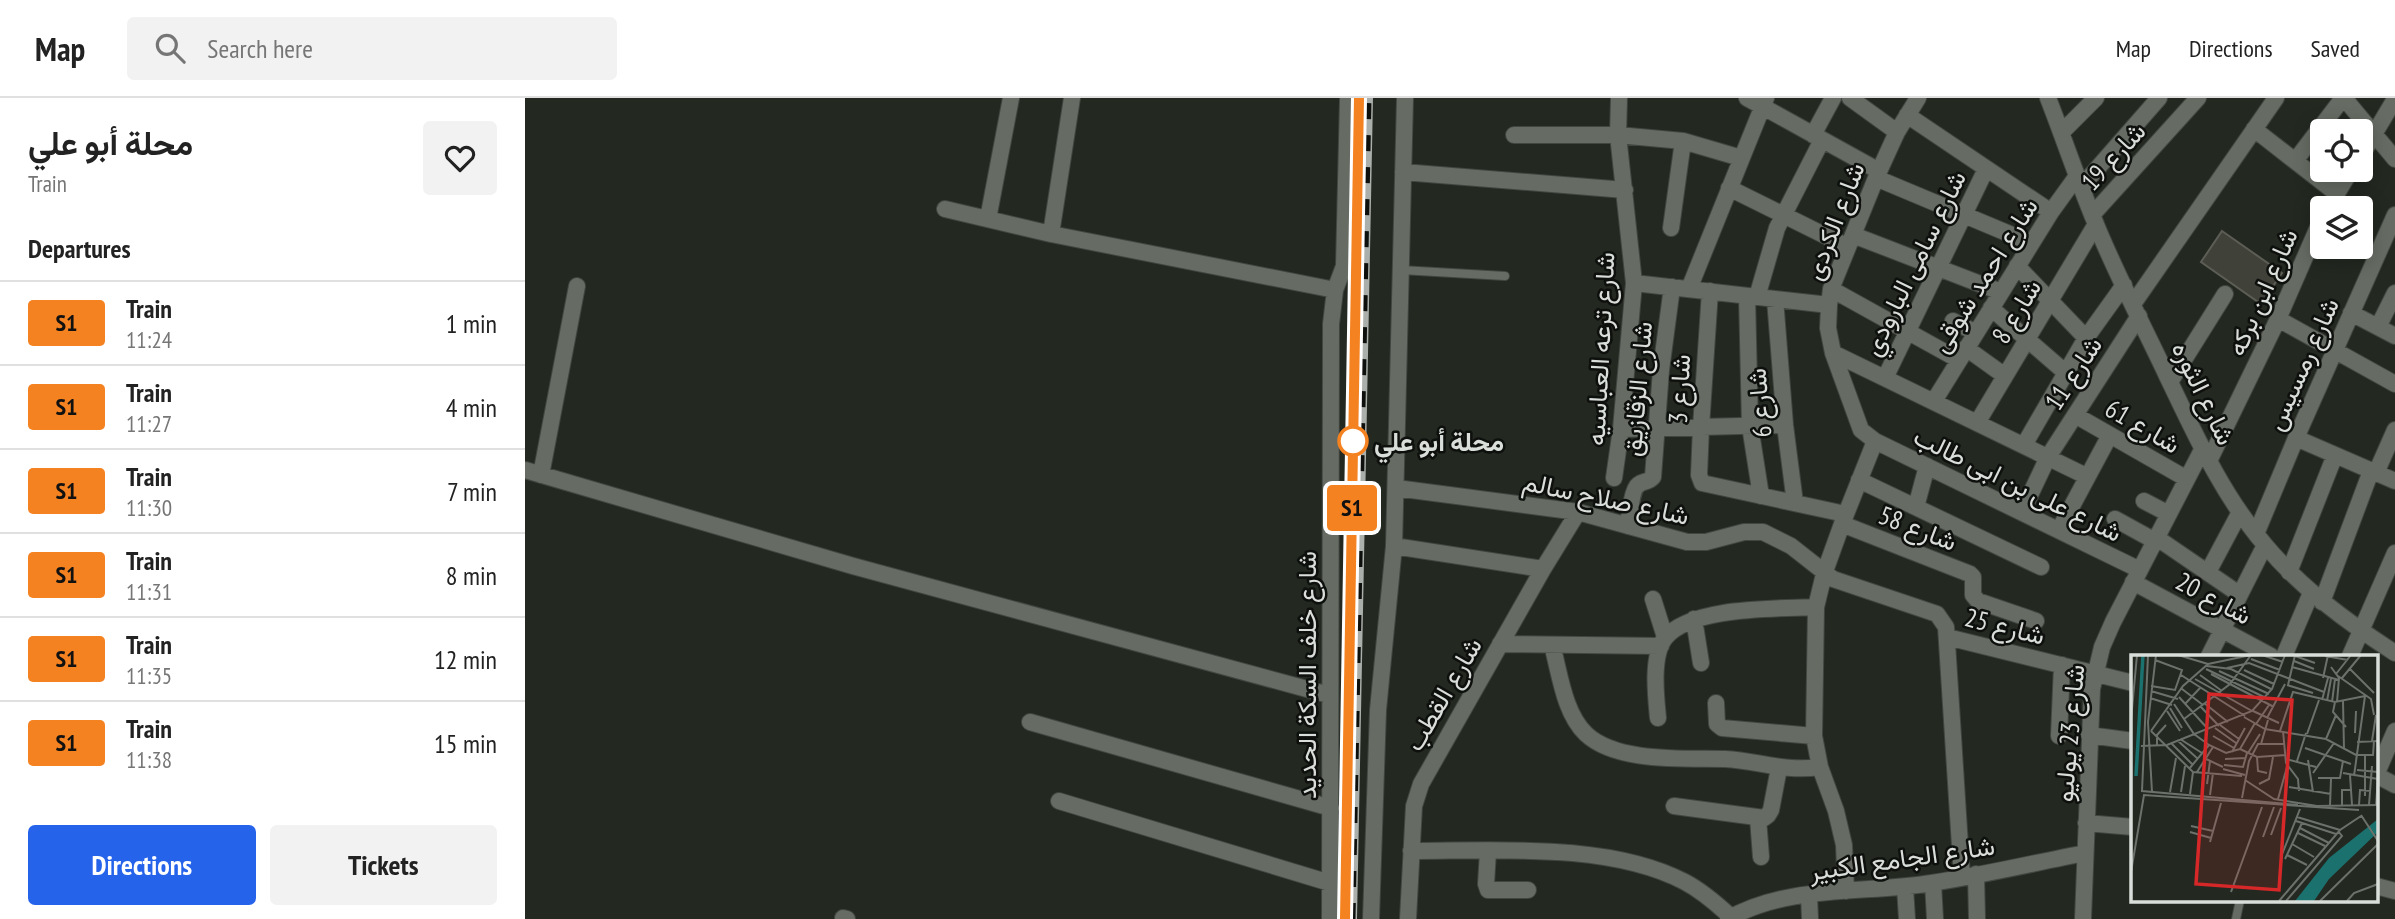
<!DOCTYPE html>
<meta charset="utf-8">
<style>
:root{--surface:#fff;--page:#f2f2f2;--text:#222;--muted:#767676;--line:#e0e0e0;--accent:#2563eb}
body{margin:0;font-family:"PT Sans Narrow",Vazirmatn,sans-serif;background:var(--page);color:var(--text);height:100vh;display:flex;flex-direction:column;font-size:26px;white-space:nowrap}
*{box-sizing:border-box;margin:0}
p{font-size:23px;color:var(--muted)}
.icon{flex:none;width:38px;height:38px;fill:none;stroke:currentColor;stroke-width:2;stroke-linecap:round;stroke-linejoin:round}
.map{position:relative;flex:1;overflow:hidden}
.panel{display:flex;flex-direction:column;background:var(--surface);width:525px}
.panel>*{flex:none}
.badge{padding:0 14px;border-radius:5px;font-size:24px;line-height:46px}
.controls{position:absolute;left:1785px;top:21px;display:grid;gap:14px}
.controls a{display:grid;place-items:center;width:63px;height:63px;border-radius:7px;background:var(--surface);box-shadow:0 4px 18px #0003;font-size:35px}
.map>.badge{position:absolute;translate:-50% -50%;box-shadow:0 0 0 4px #fff}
h2{padding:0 28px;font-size:26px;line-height:63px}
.round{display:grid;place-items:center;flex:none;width:74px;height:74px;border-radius:7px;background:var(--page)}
.overview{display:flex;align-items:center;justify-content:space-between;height:119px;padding:0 28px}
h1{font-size:33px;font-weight:700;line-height:52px}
.action{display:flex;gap:14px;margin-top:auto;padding:14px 28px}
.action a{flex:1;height:80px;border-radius:7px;background:var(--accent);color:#fff;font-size:28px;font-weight:700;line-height:80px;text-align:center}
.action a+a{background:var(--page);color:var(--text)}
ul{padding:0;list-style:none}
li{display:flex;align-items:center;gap:21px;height:84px;padding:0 28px;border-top:2px solid var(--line)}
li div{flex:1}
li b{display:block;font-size:26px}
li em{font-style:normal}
li .badge{min-width:77px;font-weight:700;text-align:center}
header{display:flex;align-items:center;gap:42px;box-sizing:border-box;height:98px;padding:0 35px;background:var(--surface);border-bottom:2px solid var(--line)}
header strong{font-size:33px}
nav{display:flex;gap:38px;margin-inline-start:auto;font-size:24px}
.search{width:490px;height:63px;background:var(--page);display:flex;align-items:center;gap:18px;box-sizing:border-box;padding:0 24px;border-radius:7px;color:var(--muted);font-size:26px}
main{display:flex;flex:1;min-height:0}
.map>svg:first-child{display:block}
</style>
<header>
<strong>Map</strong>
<div class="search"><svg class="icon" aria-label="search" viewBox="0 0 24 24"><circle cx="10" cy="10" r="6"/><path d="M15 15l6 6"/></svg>Search here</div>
<nav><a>Map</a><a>Directions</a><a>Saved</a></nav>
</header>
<main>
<section class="panel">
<div class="overview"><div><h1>محلة أبو علي</h1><p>Train</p></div><a class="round"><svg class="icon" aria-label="heart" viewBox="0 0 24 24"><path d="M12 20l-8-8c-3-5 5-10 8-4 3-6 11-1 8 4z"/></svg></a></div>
<h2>Departures</h2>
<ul>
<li><span class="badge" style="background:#f58220;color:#111">S1</span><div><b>Train</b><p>11:24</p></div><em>1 min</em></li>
<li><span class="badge" style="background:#f58220;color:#111">S1</span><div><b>Train</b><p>11:27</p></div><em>4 min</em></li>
<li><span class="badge" style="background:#f58220;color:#111">S1</span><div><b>Train</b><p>11:30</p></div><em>7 min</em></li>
<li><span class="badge" style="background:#f58220;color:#111">S1</span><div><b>Train</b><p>11:31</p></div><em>8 min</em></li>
<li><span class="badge" style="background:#f58220;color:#111">S1</span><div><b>Train</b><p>11:35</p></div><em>12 min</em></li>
<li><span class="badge" style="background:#f58220;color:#111">S1</span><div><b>Train</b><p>11:38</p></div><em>15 min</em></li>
</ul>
<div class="action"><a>Directions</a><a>Tickets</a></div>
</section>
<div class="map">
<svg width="1870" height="821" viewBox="0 0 1870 821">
<rect width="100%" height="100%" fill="#232821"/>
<path fill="#404139" stroke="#5c5d54" stroke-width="2" d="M1697 133 1757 175 1736 206 1676 164Z"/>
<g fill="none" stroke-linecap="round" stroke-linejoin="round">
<defs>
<path id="lane" d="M876 172 980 178
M1711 821 1715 802"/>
<path id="street" d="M1222 0 1354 73
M1325 0 1372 34
M1393 0 1372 34 1351 80 1306 191 1304 207 1303 230 1308 255 1336 332 1350 343 1615 472
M1523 0C1539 41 1553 83 1570 124 1591 176 1618 227 1642 278 1670 336 1697 397 1740 447 1777 491 1822 524 1870 555
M1819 0 1870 61
M1382 17 1526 114
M1729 31 1811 95
M1536 35 1571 0
M989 37H1093L1158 43 1216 60
M1288 37 1308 0
M1836 58 1870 1
M1770 63 1818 0
M878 74 1100 92
M1351 80 1506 145
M1556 89 1634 0
M1204 90 1323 149
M1803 110 1826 72
M420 111 526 136 810 192
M1567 117 1673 0
M463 121 486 0
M1146 130 1158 43
M526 136 547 0
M1328 137 1476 194
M1492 168 1561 240
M1109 185 1304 207
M1164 191 1241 0
M1306 191 1434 262
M1185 193 1176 329 1174 377 1177 385 1320 416
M1222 198 1225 328 1236 398
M1232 199 1252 130 1297 42
M1250 201 1260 327 1270 405
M1608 206 1751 0
M1466 210 1541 275
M1826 215 1870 238
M1753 221 1870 286
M1428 223 1451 235
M1853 229 1870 195
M1441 250 1480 278
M1308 255 1561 378
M1360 280 1461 71
M1645 284 1700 196
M1409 303 1526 114 1552 78
M1550 317 1662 381
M1452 325 1571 126
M1096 331 1260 327
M1771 340 1870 383
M1499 347 1561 240 1599 187
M1684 363 1753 221 1797 120
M0 372 328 468 804 597
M1851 375 1870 332
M16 377 52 188
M1089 380 1096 331 1109 185 1093 37 1094 0
M1334 382 1516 469
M871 390 1053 414 1162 444H1181L1219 434H1238L1266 448 1308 481 1412 516 1421 529 1437 779
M1619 403 1644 416
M1391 409 1402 368
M1497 414 1523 359 1614 218
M1590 421 1630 443
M1317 426 1445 476 1448 479V497L1453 503 1511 523
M1103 428C1104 420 1107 391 1113 387 1119 382 1123 385 1128 379L1136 272 1147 189
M1534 432 1585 337
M1731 436 1771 340 1870 117
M1632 440 1714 496
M869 448 1018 471
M1683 474 1715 414
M1764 474 1810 357
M1608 484 1746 558
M1128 501 1140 539
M1797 504 1846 373
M1169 521 1176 565
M1422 539 1608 585
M975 546 1136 548
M1027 547C1035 576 1039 615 1061 636 1092 665 1159 660 1200 661 1234 663 1259 674 1295 669
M1684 558 1740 447
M1759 558 1786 495
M1825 558 1870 455
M1191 605 1192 626 1197 630 1289 638
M1133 620C1131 599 1126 558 1140 540 1166 508 1252 511 1291 509
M505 624 806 710
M1564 637 1608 643
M1534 638 1537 567
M1851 677 1870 633
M1851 677 1870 687
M534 703 805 785
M1149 708 1239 720 1243 717 1246 712 1254 670
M1233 720 1236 759
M1561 725 1608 729
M886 753C970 753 1084 744 1160 784 1177 793 1192 806 1206 819
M963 753 961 786 963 792H1003
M1451 776 1452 821
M1408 785 1410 821
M1851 788 1870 793
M1380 789 1382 821
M1321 793 1319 747 1311 713 1295 669 1289 638 1291 509 1299 476 1317 426 1350 343
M1284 797 1285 821
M318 820 322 821
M805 821 806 226 810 192 819 168 823 0
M846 821 853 612 869 448 880 0
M883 821 889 708 896 686 1018 471 1053 414
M1203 821C1264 786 1340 796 1407 785 1458 777 1509 765 1560 755
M1558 821 1567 591 1577 549 1588 524 1677 352"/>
</defs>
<use href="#lane" stroke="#424641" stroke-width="10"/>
<use href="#street" stroke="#424641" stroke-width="18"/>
<use href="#lane" stroke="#666c64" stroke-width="8"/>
<use href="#street" stroke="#666c64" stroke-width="16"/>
<defs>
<path id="rail" d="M828 821 844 0"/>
</defs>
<use href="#rail" stroke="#abafab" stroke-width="8"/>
<use href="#rail" stroke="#0d100d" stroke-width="5" stroke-dasharray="16" stroke-linecap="butt"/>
</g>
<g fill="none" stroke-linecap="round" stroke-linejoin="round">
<defs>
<path id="line" d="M820 821 834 0"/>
</defs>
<use href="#line" stroke="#fff" stroke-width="16"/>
<use href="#line" stroke="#f58220" stroke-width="10"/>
</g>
<circle fill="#fff" stroke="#f58220" stroke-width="3.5" cx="828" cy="343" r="14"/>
<g text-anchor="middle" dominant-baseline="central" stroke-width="5" stroke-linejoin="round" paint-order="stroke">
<g font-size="26" fill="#dadeda" stroke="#0d100d">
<text transform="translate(1588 58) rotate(-48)">شارع 19</text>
<text transform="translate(1309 123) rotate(-69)">شارع الكردى</text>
<text transform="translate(1389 165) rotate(-64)">شارع سامى البارودي</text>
<text transform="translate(1459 177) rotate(-58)">شارع احمد شوقى</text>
<text transform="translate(1737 194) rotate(-66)">شارع ابن بركه</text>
<text transform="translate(1491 213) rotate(-59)">شارع 8</text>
<text transform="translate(1075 251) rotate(-87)">شارع ترعه العباسيه</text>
<text transform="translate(1777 266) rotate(-66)">شارع رمسيس</text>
<text transform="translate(1548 275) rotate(-57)">شارع 11</text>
<text transform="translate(1112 291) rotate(-85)">شارع الزقازيق</text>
<text transform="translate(1154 291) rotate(-87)">شارع 3</text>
<text transform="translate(1679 295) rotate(64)">شارع الثوره</text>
<text transform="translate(1234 305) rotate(-95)">شارع 6</text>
<text transform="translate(1618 328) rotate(30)">شارع 61</text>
<text transform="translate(1493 386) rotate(26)">شارع على بن ابى طالب</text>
<text transform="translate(1081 400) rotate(12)">شارع صلاح سالم</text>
<text transform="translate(1393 430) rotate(21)">شارع 58</text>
<text transform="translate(1689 500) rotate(28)">شارع 20</text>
<text transform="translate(1480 528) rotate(14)">شارع 25</text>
<text transform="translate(781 577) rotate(-90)">شارع خلف السكة الحديد</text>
<text transform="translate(918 596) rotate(-60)">شارع القطب</text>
<text transform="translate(1544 635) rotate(-85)">شارع 23 يوليو</text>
<text transform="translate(1377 760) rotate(-8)">شارع الجامع الكبير</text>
</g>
<g font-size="26" font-weight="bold" fill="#dadeda" stroke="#0d100d" text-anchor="start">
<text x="849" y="343">محلة أبو علي</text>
</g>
</g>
<g transform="translate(1606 557)">
<rect width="247" height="247" fill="#232821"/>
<path d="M247 164V177L198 224 183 246H164L198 203Z" fill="#1b716d"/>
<path fill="none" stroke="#1b716d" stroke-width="3.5" d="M5 121 12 0"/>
<path fill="none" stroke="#6c716b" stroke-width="2" d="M17 0 11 136 167 150M47 0 77 9M131 0 152 7M164 1 184 8M194 1 217 5M120 4 149 15M163 6 183 14M77 9 120 0M76 11 100 14 140 34M161 12 208 25M200 12 208 23 206 47M96 13 118 8 193 37M75 14 135 43M219 14 243 38M113 15 143 29M88 16 138 39M80 19 99 29M205 19 220 0M50 20 114 61M69 20 91 36M207 21 240 44 243 60M192 23 197 0M211 23 230 0M64 24 121 56M99 29 143 52M156 30 182 38M157 30 164 0M20 31 44 35 51 15 24 5M51 34 72 50M20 36 47 44M48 42 77 74M19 43 41 50M191 45 197 23M196 46 200 24M212 46 213 94M201 47 204 24M204 47 202 57 215 72M73 48 97 67M43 49 63 79 78 90 95 98 109 94M54 49 69 33M70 52 88 71M39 53 51 73M36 56 49 76M122 56 148 68M113 62 134 74 195 84 225 100H242L243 86M136 63 154 29M53 64 99 29 120 0M0 65 6 0M125 69 138 50M89 70 108 84M84 73 105 88M20 76 62 117 111 121M20 76 52 31 77 9M149 76 162 37 204 47 234 41 223 121M152 76 155 108 167 124 168 136M224 78 225 56M176 79 188 45M82 81 103 93M49 84 71 98M195 84 205 60M46 85 67 104M241 86 245 60M226 87 247 86M40 88 62 110M130 89 137 65M26 90V80L35 70M10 91 36 90 121 56 141 34 154 0M174 93 194 100M109 94 126 102 155 100M109 94 124 68M101 97 114 73M117 98 129 79M194 100 220 109M234 100V141M126 102 127 116 136 118M73 103 92 112M94 104 115 103M155 104 185 112M177 105 182 137M166 106 175 78M93 110 112 112 116 98M58 114 78 90M92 114 114 120M226 115 247 117M66 117 82 92M182 118 203 88M212 118 247 124M219 120 221 150M187 123H209L212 106M114 125 143 144 186 151 247 150M76 129 79 106M128 129 138 124 142 102M158 132 200 139M21 137 17 67 25 0M39 137 45 103M50 137 54 111M59 139 62 117M79 140 82 118M111 143 118 106 127 89H154M147 144 156 112M228 150 229 135 240 136M238 150 241 111M245 150 247 123M199 151 200 124M211 151V135H221M230 160 247 186M166 162 209 175M165 166 205 179M60 171 82 176M169 173 198 188M59 177 80 183M167 178 194 191M140 180 150 153M132 182 143 152M79 187 90 148M161 189 183 202M156 200 176 210M150 202 169 154M154 204 171 168M0 217 13 140 228 155M100 237 131 152M148 246 209 175 230 161M155 246 211 181 207 176M189 246 247 189M216 246 223 238 247 229"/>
<path fill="#d62828" fill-opacity="0.15" stroke="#d62828" stroke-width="3.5" d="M78 39 161 45 148 235 65 229Z"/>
<rect width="247" height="247" fill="none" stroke="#dadeda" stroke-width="3.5"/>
</g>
</svg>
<div class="controls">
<a><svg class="icon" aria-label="locate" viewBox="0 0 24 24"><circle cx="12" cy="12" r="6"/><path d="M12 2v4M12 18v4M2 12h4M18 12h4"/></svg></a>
<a><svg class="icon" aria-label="layers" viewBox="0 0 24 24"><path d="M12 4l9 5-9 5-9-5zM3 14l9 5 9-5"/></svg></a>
</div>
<b class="badge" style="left:827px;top:410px;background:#f58220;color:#111">S1</b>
</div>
</main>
